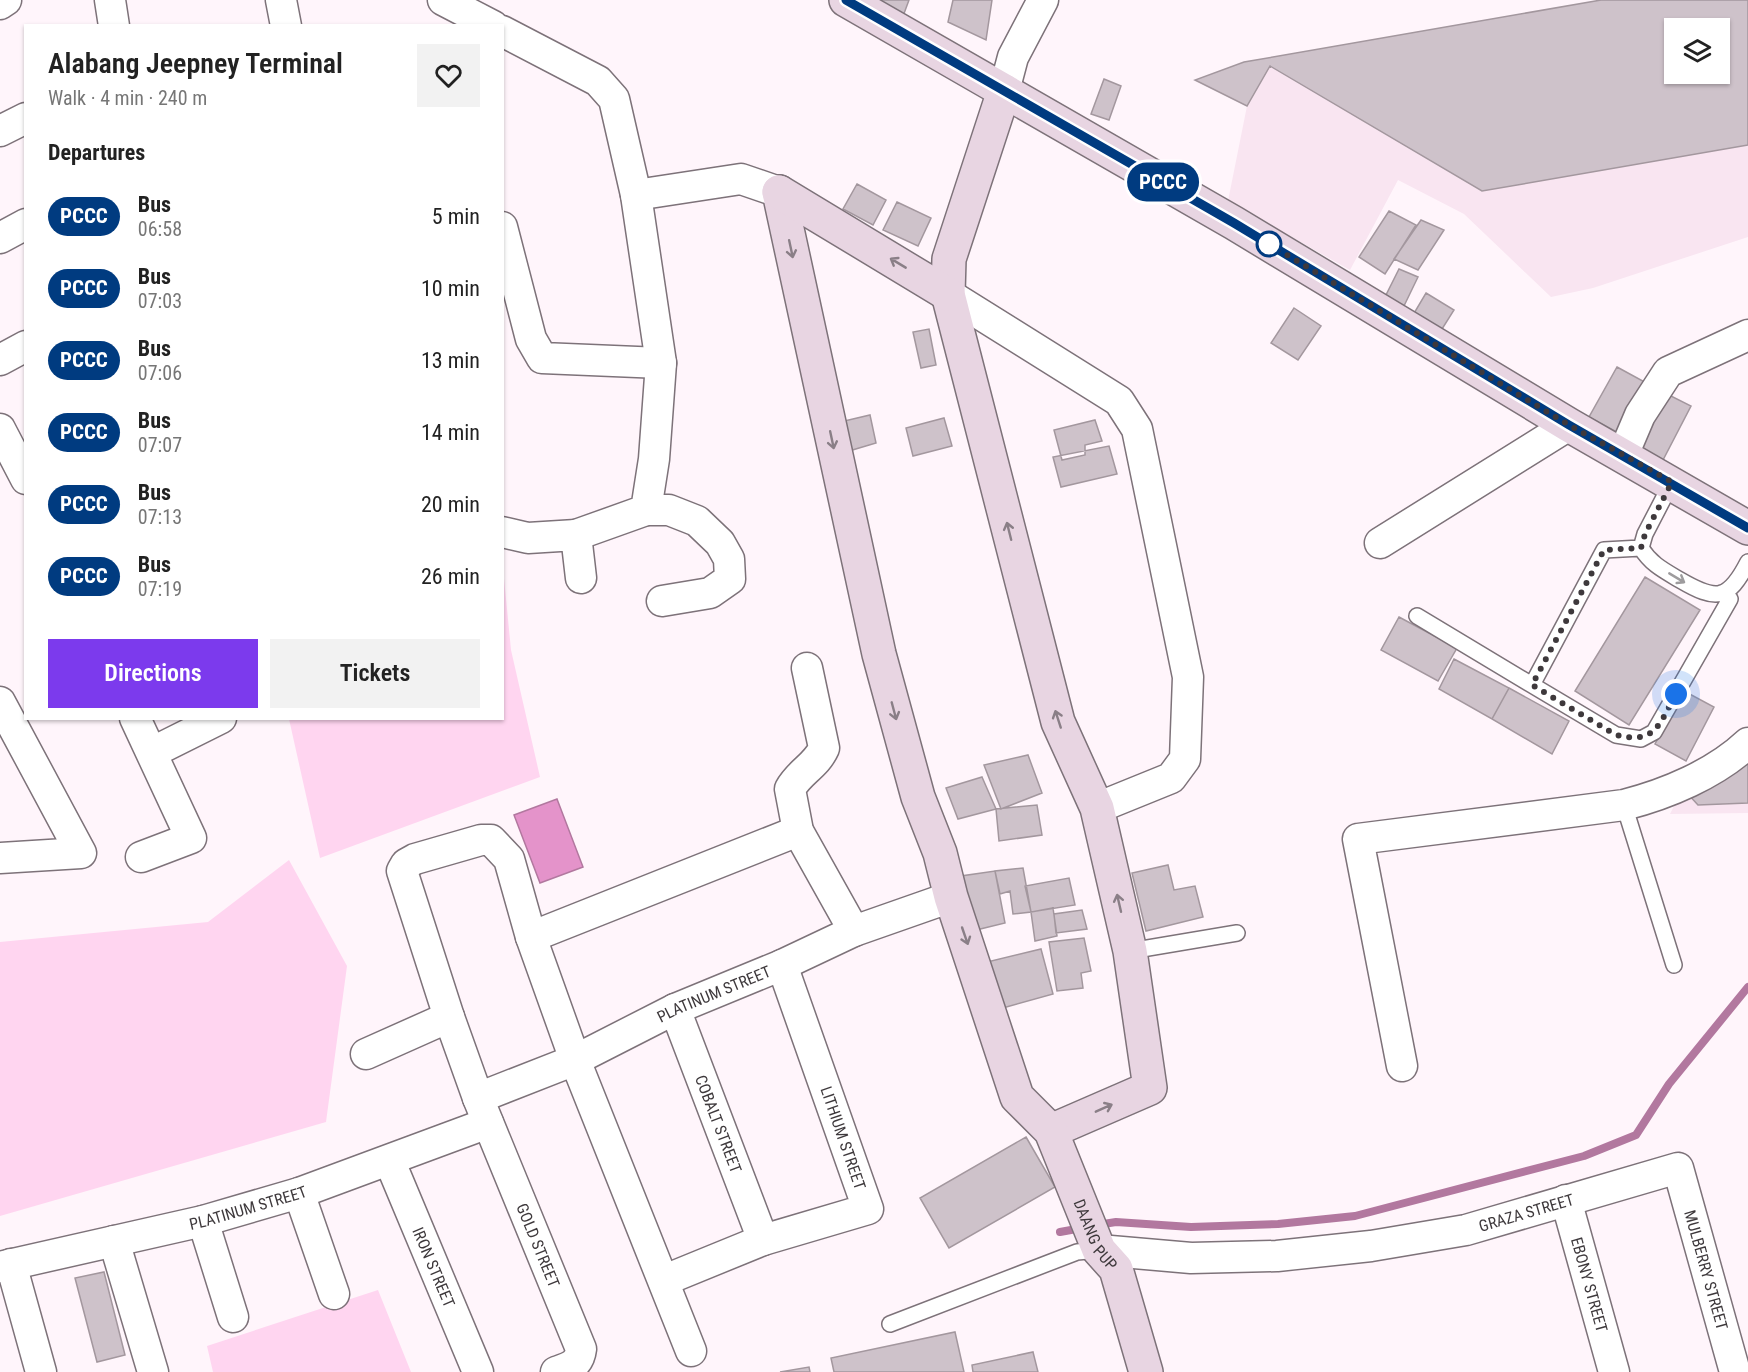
<!DOCTYPE html>
<meta charset="utf-8">
<style>
:root{--surface:#fff;--page:#f2f2f2;--text:#222;--muted:#767676;--accent:#7c3aed}
body{margin:0;font-family:"Roboto Condensed",sans-serif;background:var(--page);color:var(--text);height:100vh;display:flex;flex-direction:column;font-size:22px;white-space:nowrap}
*{box-sizing:border-box;margin:0}
p{font-size:20px;color:var(--muted)}
.icon{flex:none;width:33px;height:33px;fill:none;stroke:currentColor;stroke-width:2;stroke-linecap:round;stroke-linejoin:round}
.map{position:relative;flex:1;overflow:hidden}
.sheet{position:absolute;left:24px;top:24px;width:480px;height:696px;display:flex;flex-direction:column;background:var(--surface);border-radius:0px;box-shadow:0 2px 4px #0004}
.sheet>*{flex:none}
.badge{padding:0 12px;border-radius:20px;font-size:21px;line-height:39px}
.fabs{position:absolute;left:1664px;top:18px;display:grid;gap:12px}
.fabs a{display:grid;place-items:center;width:66px;height:66px;border-radius:0px;background:var(--surface);box-shadow:0 2px 4px #0004;font-size:30px}
.you{position:absolute;width:30px;height:30px;margin:-15px;border:4px solid #fff;border-radius:50%;background:#1a73e8;box-shadow:0 0 0 9px #1a73e833}
.map>.badge{position:absolute;translate:-50% -50%;box-shadow:0 0 0 3px #fff}
h2{padding:0 24px;font-size:22px;line-height:54px}
.round{display:grid;place-items:center;flex:none;width:63px;height:63px;border-radius:0px;background:var(--page)}
.head{display:flex;align-items:center;justify-content:space-between;height:102px;padding:0 24px}
h1{font-size:28px;font-weight:600;line-height:45px}
.primary-button{display:flex;gap:12px;margin-top:auto;padding:12px 24px}
.primary-button a{flex:1;height:69px;border-radius:0px;background:var(--accent);color:#fff;font-size:24px;font-weight:600;line-height:69px;text-align:center}
.primary-button a+a{background:var(--page);color:var(--text)}
ul{padding:0;list-style:none}
li{display:flex;align-items:center;gap:18px;height:72px;padding:0 24px}
li div{flex:1}
li b{display:block;font-size:22px}
li em{font-style:normal}
li .badge{min-width:66px;font-weight:700;text-align:center}
.map>svg:first-child{display:block}
</style>
<div class="map">
<svg width="1748" height="1372" viewBox="0 0 1748 1372">
<rect width="100%" height="100%" fill="#fff5fb"/>
<path fill="#f9e5f1" fill-rule="evenodd" d="M1601 0H1748V237L1593 288 1551 297 1464 214 1398 180 1350 270 1228 201 1247 106 1195 80 1244 62ZM1674 28H1719V74H1674Z
M1748 754V813L1670 814 1678 798Z"/>
<path fill="#ffd5f0" d="M502 558 511 650 540 777 320 858 289 719 502 718Z
M289 860 347 966 326 1122 0 1216V942L208 922Z
M378 1290 411 1372H213L207 1346Z"/>
<path fill="#e493ca" stroke="#b2789f" stroke-width="1.5" d="M557 799 583 867 540 883 514 815Z"/>
<g fill="none" stroke-linecap="round" stroke-linejoin="round">
<path stroke="#b2789f" stroke-width="8" d="M1097 1225 1116 1222 1191 1227 1278 1224 1355 1216 1584 1156 1636 1135 1669 1084 1748 987
M1060 1232 1082 1228"/>
</g>
<path fill="#cec2ca" stroke="#a3979e" stroke-width="1.5" fill-rule="evenodd" d="M869 0H909L902 19Z
M953 0H992L986 40 948 22Z
M1601 0H1748V145L1482 191 1270 66 1247 106 1195 80 1244 62ZM1674 28H1719V74H1674Z
M1104 79 1121 86 1109 120 1091 114Z
M857 184 886 200 873 225 843 209Z
M897 202 931 218 918 246 883 230Z
M1389 211 1416 225 1385 274 1359 257Z
M1421 220 1444 230 1418 270 1394 259Z
M1399 269 1418 277 1402 310 1383 301Z
M1426 293 1454 310 1437 337 1410 320Z
M1294 308 1321 326 1298 360 1271 343Z
M929 329 936 365 921 368 913 332Z
M1617 367 1652 386 1624 436 1589 417Z
M1663 392 1691 406 1663 460 1635 446Z
M870 415 876 443 849 451 840 422Z
M944 418 952 446 913 456 906 428Z
M1095 420 1102 441 1085 445V455L1062 460 1054 430Z
M1109 446 1117 474 1061 487 1053 457Z
M1645 577 1700 610 1629 725 1575 691Z
M1399 617 1457 648 1438 681 1381 650Z
M1454 659 1509 688 1492 719 1439 689Z
M1509 688 1569 721 1552 754 1492 719Z
M1684 691 1714 707 1686 761 1655 744Z
M1748 754V803L1698 805 1686 792Z
M1028 755 1042 793 1001 809 984 765Z
M982 777 996 809 958 819 946 788Z
M1037 805 1042 835 999 841 996 809Z
M1168 865 1174 890 1195 886 1203 917 1146 931 1132 873Z
M1023 868 1031 912 1013 914 1010 891 1000 894 995 871Z
M995 871 1005 923 972 931 961 876Z
M1069 878 1075 905 1031 912 1025 886Z
M1053 908 1057 936 1035 941 1031 912Z
M1082 910 1087 929 1056 933 1054 914Z
M1084 938 1091 971 1081 973 1083 988 1057 991 1049 942Z
M1041 949 1053 994 999 1009 987 962Z
M1026 1137 1055 1187 949 1248 920 1198Z
M104 1272 125 1355 97 1362 75 1278Z
M955 1332 964 1372H834L831 1358Z
M1033 1352 1038 1372H973L972 1365Z
M809 1367 810 1372H780Z"/>
<g fill="none" stroke-linecap="round" stroke-linejoin="round">
<defs>
<path id="lane" d="M1672 482 1645 534 1641 548C1651 564 1663 570 1680 580 1716 601 1728 601 1748 562
M1641 548 1604 550 1532 685 1616 735 1641 739 1654 732 1730 599 1721 593
M1417 616 1532 685
M1624 805 1674 965
M1130 951 1237 933
M890 1324 1077 1252 1099 1250"/>
<g id="street">
<path d="M110 0 114 26"/>
<path d="M281 0 286 26"/>
<path d="M443 0 493 26"/>
<path d="M0 4 6 0"/>
<path d="M502 31 598 81 614 99 636 195 661 363 654 459 646 510 576 535"/>
<path d="M1004 91 1013 57 1043 0"/>
<path d="M0 131 26 118"/>
<path d="M636 195 741 179 779 192"/>
<path d="M502 227 531 339 542 358 661 363"/>
<path d="M0 238 26 224"/>
<path d="M948 294 1119 401 1137 429 1188 677 1185 759 1171 778 1097 808"/>
<path d="M0 360 26 346"/>
<path d="M0 429 26 479"/>
<path d="M1623 455 1640 415 1668 372 1748 335"/>
<path d="M646 510H669L697 521 720 543 729 559 730 579 710 593 662 601"/>
<path d="M502 532 528 538 576 535 581 578"/>
<path d="M1380 543 1569 425"/>
<path d="M807 668 824 748C816 766 799 772 790 789L798 831 854 931"/>
<path d="M0 702 81 853 0 858"/>
<path d="M135 718 191 838 141 857"/>
<path d="M153 752 221 718"/>
<path d="M531 937 798 831"/>
<path id="s1" d="M675 1009 763 1240"/>
<path d="M449 1017 402 871 406 864 415 859 481 840H491L509 859 531 937 575 1060 691 1351"/>
<path id="s2" d="M366 1054 449 1017 478 1098 581 1349C579 1365 570 1367 556 1372"/>
<path d="M1402 1066 1358 839 1624 805C1667 794 1715 774 1748 743"/>
<path id="s3" d="M478 1098 575 1060 675 1009 782 965 854 931 951 897"/>
<path id="s4" d="M390 1162 478 1372"/>
<path d="M299 1193 334 1294"/>
<path id="s5" d="M1566 1200 1614 1372"/>
<path d="M203 1221 233 1317"/>
<path d="M114 1241 153 1372"/>
<path id="s6" d="M1099 1250 1191 1258 1277 1256 1371 1246 1466 1230 1678 1168 1735 1372"/>
<path d="M11 1264 41 1372"/>
<path id="s7" d="M0 1267 203 1221 299 1193 488 1123"/>
<path d="M665 1280 763 1240 868 1209 782 965"/>
</g>
<g id="secondary">
<path d="M846 0 1234 223 1569 425 1748 528"/>
<path d="M1004 91 949 259 948 294 1058 722 1097 808 1130 951 1150 1088 1051 1131"/>
<path id="s8" d="M779 192 879 654 918 797 940 853 951 897 1017 1097 1051 1131 1099 1250 1116 1269 1146 1372"/>
<path d="M779 192 948 294"/>
</g>
</defs>
<use href="#lane" stroke="#7d7279" stroke-width="18"/>
<use href="#street" stroke="#7d7279" stroke-width="33"/>
<use href="#secondary" stroke="#7d7279" stroke-width="36"/>
<use href="#lane" stroke="#fff" stroke-width="15"/>
<use href="#street" stroke="#fff" stroke-width="30"/>
<use href="#secondary" stroke="#e8d5e2" stroke-width="33"/>
</g>
<defs><path id="oneway-shaft" d="M-6 0H5M1.5-3L5.5 0L1.5 3" fill="none" stroke-width="1.6" stroke-linecap="round" stroke-linejoin="round" transform="scale(1.5)"/></defs>
<g stroke="#8a7f87">
<use href="#oneway-shaft" transform="translate(791 249) rotate(78)"/>
<use href="#oneway-shaft" transform="translate(898 263) rotate(-149)"/>
<use href="#oneway-shaft" transform="translate(832 440) rotate(78)"/>
<use href="#oneway-shaft" transform="translate(1009 531) rotate(-104)"/>
<use href="#oneway-shaft" transform="translate(894 711) rotate(75)"/>
<use href="#oneway-shaft" transform="translate(1058 719) rotate(-108)"/>
<use href="#oneway-shaft" transform="translate(1119 903) rotate(-103)"/>
<use href="#oneway-shaft" transform="translate(965 936) rotate(71)"/>
<use href="#oneway-shaft" transform="translate(1104 1108) rotate(-24)"/>
</g>
<use stroke="#9e9c9e" href="#oneway-shaft" transform="translate(1677 578) rotate(31)"/>
<g fill="none" stroke-linecap="round" stroke-linejoin="round">
<defs>
<path id="line" d="M846 0 1234 223 1569 425 1748 528"/>
</defs>
<use href="#line" stroke="#fff" stroke-width="14"/>
<use href="#line" stroke="#003b80" stroke-width="9"/>
<path stroke="#3e393c" stroke-width="6" stroke-dasharray="0 10.8" d="M1269 244 1569 425 1672 482 1645 534 1641 548 1604 550 1532 685 1616 735C1656 745 1659 724 1676 694"/>
</g>
<circle fill="#fff" stroke="#003b80" stroke-width="3" cx="1269" cy="244" r="12"/>
<g text-anchor="middle" dominant-baseline="central" stroke-width="5" stroke-linejoin="round" paint-order="stroke">
<g font-size="16" fill="#3e393c" stroke="#fff">
<text stroke="none"><textPath href="#s3" startOffset="258">PLATINUM STREET</textPath></text>
<text stroke="none"><textPath href="#s1" startOffset="123">COBALT STREET</textPath></text>
<text transform="translate(843 1138) rotate(71)">LITHIUM STREET</text>
<text stroke="none"><textPath href="#s7" startOffset="255">PLATINUM STREET</textPath></text>
<text stroke="none"><textPath href="#s6" startOffset="432">GRAZA STREET</textPath></text>
<text stroke="none"><textPath href="#s8" startOffset="1098">DAANG PUP</textPath></text>
<text stroke="none"><textPath href="#s2" startOffset="336">GOLD STREET</textPath></text>
<text stroke="none"><textPath href="#s4" startOffset="114">IRON STREET</textPath></text>
<text stroke="none"><textPath href="#s6" startOffset="696">MULBERRY STREET</textPath></text>
<text stroke="none"><textPath href="#s5" startOffset="88">EBONY STREET</textPath></text>
</g>
</g>
</svg>
<div class="fabs">
<a><svg class="icon" aria-label="layers" viewBox="0 0 24 24"><path d="M12 4l9 5-9 5-9-5zM3 14l9 5 9-5"/></svg></a>
</div>
<div class="you" style="left:1676px;top:694px"></div>
<b class="badge" style="left:1163px;top:182px;background:#003b80;color:#fff">PCCC</b>
<section class="sheet">
<div class="head"><div><h1>Alabang Jeepney Terminal</h1><p>Walk · 4 min · 240 m</p></div><a class="round"><svg class="icon" aria-label="heart" viewBox="0 0 24 24"><path d="M12 20l-8-8c-3-5 5-10 8-4 3-6 11-1 8 4z"/></svg></a></div>
<h2>Departures</h2>
<ul>
<li><span class="badge" style="background:#003b80;color:#fff">PCCC</span><div><b>Bus</b><p>06:58</p></div><em>5 min</em></li>
<li><span class="badge" style="background:#003b80;color:#fff">PCCC</span><div><b>Bus</b><p>07:03</p></div><em>10 min</em></li>
<li><span class="badge" style="background:#003b80;color:#fff">PCCC</span><div><b>Bus</b><p>07:06</p></div><em>13 min</em></li>
<li><span class="badge" style="background:#003b80;color:#fff">PCCC</span><div><b>Bus</b><p>07:07</p></div><em>14 min</em></li>
<li><span class="badge" style="background:#003b80;color:#fff">PCCC</span><div><b>Bus</b><p>07:13</p></div><em>20 min</em></li>
<li><span class="badge" style="background:#003b80;color:#fff">PCCC</span><div><b>Bus</b><p>07:19</p></div><em>26 min</em></li>
</ul>
<div class="primary-button"><a>Directions</a><a>Tickets</a></div>
</section>
</div>
